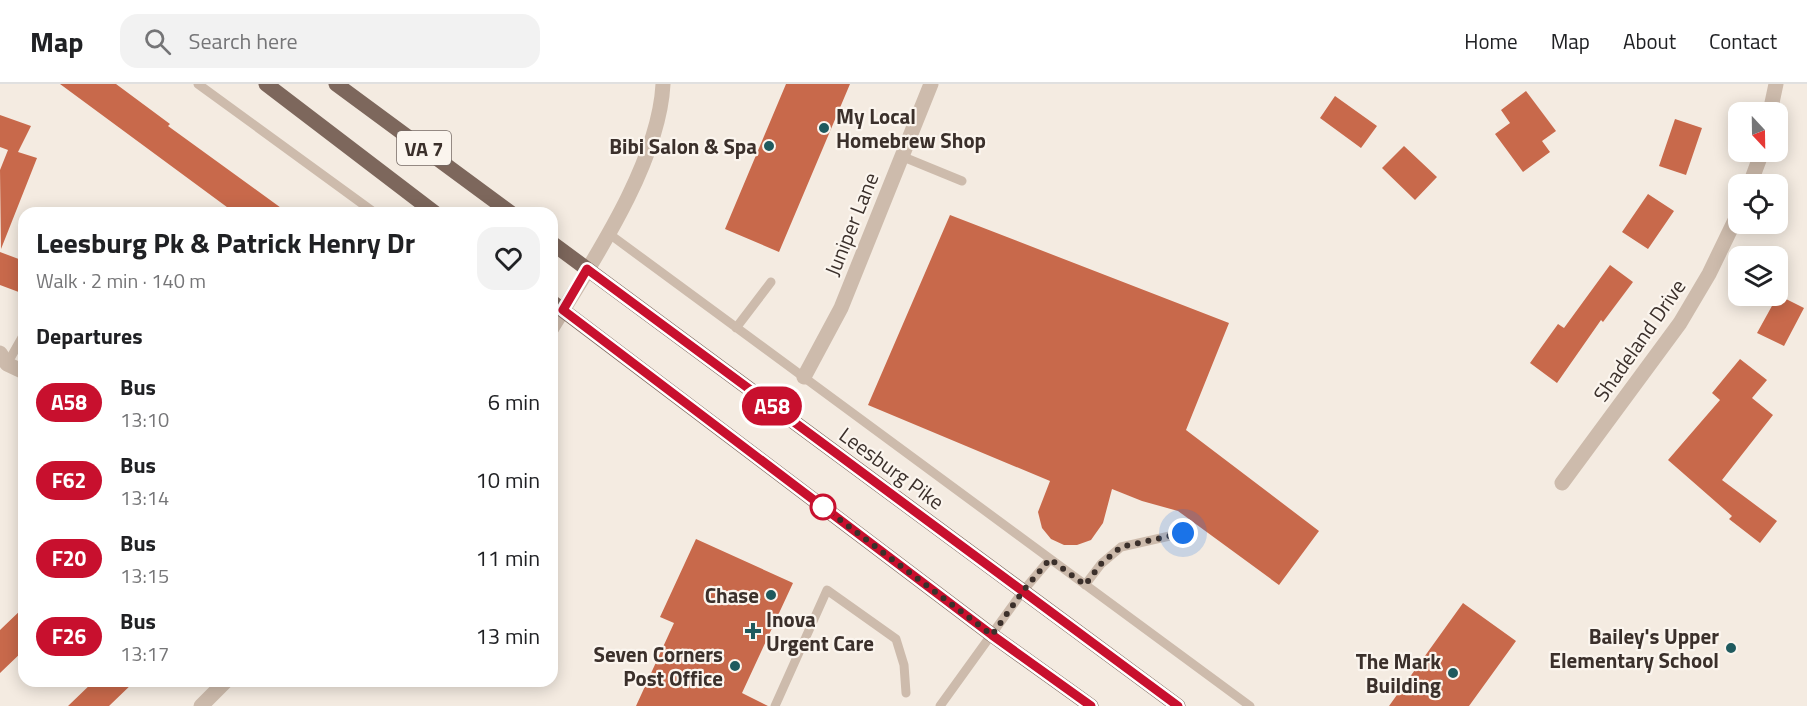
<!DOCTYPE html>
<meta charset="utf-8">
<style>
:root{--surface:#fff;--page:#f2f2f2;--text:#202124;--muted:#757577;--line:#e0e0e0}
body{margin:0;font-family:"Titillium Web",sans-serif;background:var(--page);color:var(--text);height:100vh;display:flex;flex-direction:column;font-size:22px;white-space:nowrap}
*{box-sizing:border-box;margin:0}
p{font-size:20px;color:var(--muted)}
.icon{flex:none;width:33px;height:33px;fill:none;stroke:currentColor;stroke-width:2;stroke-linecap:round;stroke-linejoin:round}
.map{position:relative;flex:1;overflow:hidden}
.sheet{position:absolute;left:18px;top:123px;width:540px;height:480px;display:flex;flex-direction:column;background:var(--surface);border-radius:18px;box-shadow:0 3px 15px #0003}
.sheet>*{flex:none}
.badge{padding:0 12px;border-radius:20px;font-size:21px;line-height:39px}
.needle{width:39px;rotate:158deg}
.controls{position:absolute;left:1728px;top:18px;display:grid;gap:12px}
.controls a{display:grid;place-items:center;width:60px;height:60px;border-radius:12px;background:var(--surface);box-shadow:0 3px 15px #0003;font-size:30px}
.you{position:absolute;width:30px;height:30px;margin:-15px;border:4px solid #fff;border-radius:50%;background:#1a73e8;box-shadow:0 0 0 9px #1a73e833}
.map>.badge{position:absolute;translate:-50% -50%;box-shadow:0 0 0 3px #fff}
h2{padding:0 18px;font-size:22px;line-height:54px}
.round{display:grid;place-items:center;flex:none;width:63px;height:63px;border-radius:18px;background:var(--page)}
.summary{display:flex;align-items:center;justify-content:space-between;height:102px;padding:0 18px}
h1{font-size:28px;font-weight:700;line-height:45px}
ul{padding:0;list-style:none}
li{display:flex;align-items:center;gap:18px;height:78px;padding:0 18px}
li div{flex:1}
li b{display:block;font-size:22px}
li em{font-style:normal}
li .badge{min-width:66px;font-weight:700;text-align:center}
header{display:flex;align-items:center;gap:36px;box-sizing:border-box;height:84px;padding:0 30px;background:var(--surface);border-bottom:2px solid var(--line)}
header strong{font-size:28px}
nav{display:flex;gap:33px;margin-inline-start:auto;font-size:21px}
.search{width:420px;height:54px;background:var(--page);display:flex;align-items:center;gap:15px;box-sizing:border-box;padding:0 21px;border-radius:18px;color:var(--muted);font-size:22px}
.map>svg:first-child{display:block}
</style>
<header>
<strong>Map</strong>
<div class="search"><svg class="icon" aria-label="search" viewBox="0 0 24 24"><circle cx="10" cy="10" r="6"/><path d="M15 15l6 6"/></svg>Search here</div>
<nav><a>Home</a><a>Map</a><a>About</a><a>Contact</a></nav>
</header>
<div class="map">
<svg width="1807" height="622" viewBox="0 0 1807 622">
<rect width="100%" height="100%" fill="#f4ebe1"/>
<path fill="#c8694b" d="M60 0H116L170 40 168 42 288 129H235Z
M786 0H850L779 168 725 145Z
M1526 7 1556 47 1542 57 1550 68 1523 88 1495 50 1510 39 1501 26Z
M1335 12 1377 42 1361 64 1320 34Z
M0 31 31 42 18 68 37 74 1 165 0 86 8 66 0 63Z
M1675 35 1702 44 1686 91 1659 82Z
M1404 62 1437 93 1415 116 1382 84Z
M1648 110 1674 127 1648 165 1622 148Z
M950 131 1229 239 1186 346 1319 447 1279 501 1178 427 1142 417 1112 405 1103 439 1091 456 1077 461H1064L1051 455 1042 444 1038 428 1050 397 868 321Z
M0 168 24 177V210L0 201Z
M1610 181 1633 198 1603 238 1601 236 1557 299 1530 279 1558 240 1564 244Z
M1778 211 1804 224 1784 262 1757 249Z
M1740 275 1767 296 1752 314 1773 331 1722 396 1777 437 1760 459 1729 435 1732 432 1668 376 1720 316 1712 309Z
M696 455 793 499 742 609 768 622H636L674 539 660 533Z
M1463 519 1516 557 1469 622H1389Z
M24 523V566L0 589V546Z
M94 597H135L109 622H68Z"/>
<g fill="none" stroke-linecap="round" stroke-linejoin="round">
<path stroke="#cdbbac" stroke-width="9" d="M198 0 375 129
M901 72 962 97
M608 149 1250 622
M736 244 771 198
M7 280 24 250
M1085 501 1101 480 1121 463 1183 449
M775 622 827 506 896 555 904 581 906 609
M940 622 1023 507 1050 475"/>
<path stroke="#cdbbac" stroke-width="15" d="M1770 28 1776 0
M1750 100 1762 68
M0 269 7 280 24 288
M804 293 841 224 931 0
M1562 399 1680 239 1709 190 1738 130"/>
<path stroke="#cdbbac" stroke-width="15" d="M552 244C593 177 659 79 663 0
M201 622 226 597"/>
<path stroke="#7d675c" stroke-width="15" d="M266 0 435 129
M336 0 511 129
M552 159 1178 622
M552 218 992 551 1091 622"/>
</g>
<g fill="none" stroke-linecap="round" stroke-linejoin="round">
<defs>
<path id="line" d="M1091 622 992 551 563 226 587 185 1178 622"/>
</defs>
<use href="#line" stroke="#fff" stroke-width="14"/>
<use href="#line" stroke="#c8102e" stroke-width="9"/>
<path stroke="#3b302b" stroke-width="6" stroke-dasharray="0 10.8" d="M823 423 992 551 1023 507 1050 475 1085 501 1101 480 1121 463 1183 449"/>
</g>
<g fill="#1f5a5e" stroke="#fbf5ee" stroke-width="2">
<circle cx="824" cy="44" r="6"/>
<circle cx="769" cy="62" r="6"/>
<circle cx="771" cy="511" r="6"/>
<path d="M750 538h6v6h6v6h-6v6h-6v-6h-6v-6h6z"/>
<circle cx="1731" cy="564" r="6"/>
<circle cx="735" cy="582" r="6"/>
<circle cx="1453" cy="589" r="6"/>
</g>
<circle fill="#fff" stroke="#c8102e" stroke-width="3" cx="823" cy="423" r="12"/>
<g text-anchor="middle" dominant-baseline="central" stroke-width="4.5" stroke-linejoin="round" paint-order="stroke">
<rect fill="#fbf5ee" stroke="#756b66" stroke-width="1.5" x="397" y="47" width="54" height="34" rx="4.5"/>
<g font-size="20" font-weight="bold" fill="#3b302b">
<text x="424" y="64">VA 7</text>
</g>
<g font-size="21" font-weight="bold" fill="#3b302b" stroke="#fbf5ee" text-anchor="end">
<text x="836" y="32" text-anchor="start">My Local<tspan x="836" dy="24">Homebrew Shop</tspan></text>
<text x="757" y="62">Bibi Salon &amp; Spa</text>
<text x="759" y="511">Chase</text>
<text x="766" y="535" text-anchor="start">Inova<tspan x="766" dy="24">Urgent Care</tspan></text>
<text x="1719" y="552">Bailey's Upper<tspan x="1719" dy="24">Elementary School</tspan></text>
<text x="723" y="570">Seven Corners<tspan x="723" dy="24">Post Office</tspan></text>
<text x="1441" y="577">The Mark<tspan x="1441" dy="24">Building</tspan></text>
</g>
<g font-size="21" fill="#3b302b" stroke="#fbf5ee">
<text transform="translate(851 140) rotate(-68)">Juniper Lane</text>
<text transform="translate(1639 256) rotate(-55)">Shadeland Drive</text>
<text transform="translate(892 384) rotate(36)">Leesburg Pike</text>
</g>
</g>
</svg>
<div class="controls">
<a><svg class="needle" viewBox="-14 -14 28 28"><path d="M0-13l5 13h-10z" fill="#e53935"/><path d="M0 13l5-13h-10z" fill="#757577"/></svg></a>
<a><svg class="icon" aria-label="locate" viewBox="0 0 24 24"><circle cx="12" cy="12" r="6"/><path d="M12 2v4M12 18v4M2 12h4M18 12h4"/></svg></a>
<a><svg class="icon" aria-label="layers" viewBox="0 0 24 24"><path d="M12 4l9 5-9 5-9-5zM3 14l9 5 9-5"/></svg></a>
</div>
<div class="you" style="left:1183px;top:449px"></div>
<b class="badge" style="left:772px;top:322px;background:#c8102e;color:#fff">A58</b>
<section class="sheet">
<div class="summary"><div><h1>Leesburg Pk &amp; Patrick Henry Dr</h1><p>Walk · 2 min · 140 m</p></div><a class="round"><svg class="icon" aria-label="heart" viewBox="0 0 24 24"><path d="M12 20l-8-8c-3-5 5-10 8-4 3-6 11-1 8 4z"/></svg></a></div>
<h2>Departures</h2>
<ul>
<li><span class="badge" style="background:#c8102e;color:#fff">A58</span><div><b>Bus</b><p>13:10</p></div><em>6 min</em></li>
<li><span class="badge" style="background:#c8102e;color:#fff">F62</span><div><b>Bus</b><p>13:14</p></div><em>10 min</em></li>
<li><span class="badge" style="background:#c8102e;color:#fff">F20</span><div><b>Bus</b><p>13:15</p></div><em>11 min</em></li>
<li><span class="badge" style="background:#c8102e;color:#fff">F26</span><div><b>Bus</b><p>13:17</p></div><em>13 min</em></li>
</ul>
</section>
</div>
